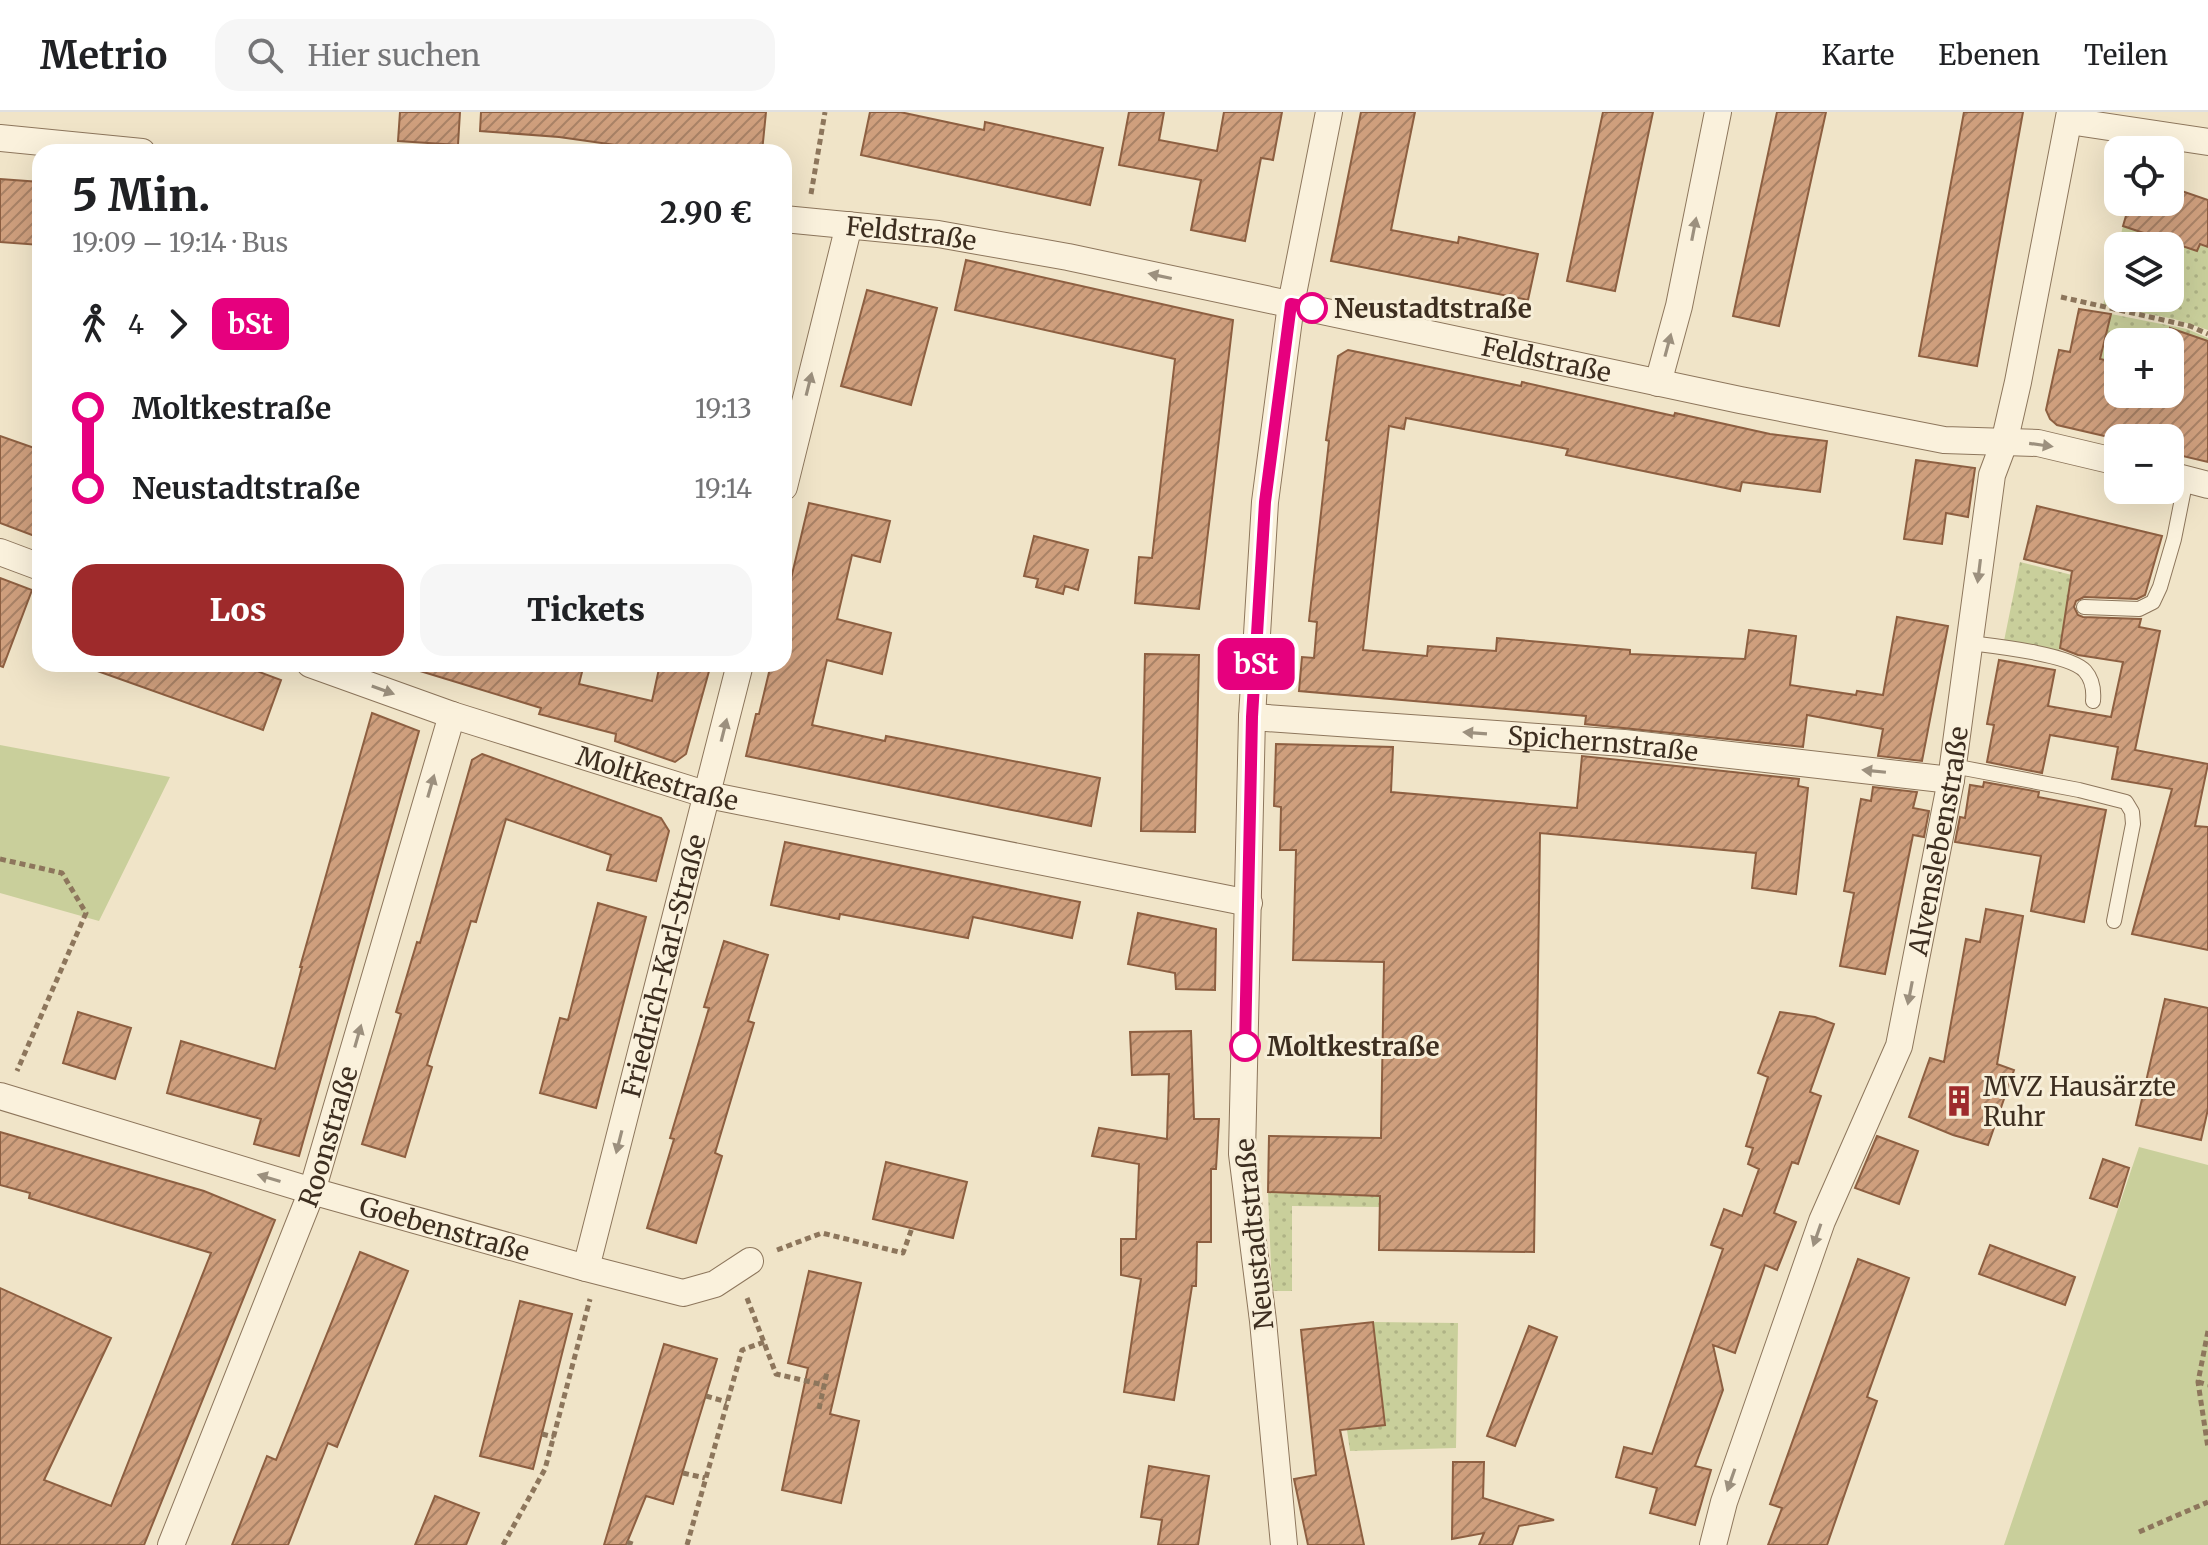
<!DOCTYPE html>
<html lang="de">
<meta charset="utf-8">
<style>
:root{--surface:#fff;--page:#f6f6f6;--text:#202124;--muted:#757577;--line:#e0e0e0;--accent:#9e2a2b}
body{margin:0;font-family:Merriweather,serif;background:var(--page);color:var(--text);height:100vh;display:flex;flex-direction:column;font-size:30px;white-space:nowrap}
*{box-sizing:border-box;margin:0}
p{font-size:26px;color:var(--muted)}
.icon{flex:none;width:44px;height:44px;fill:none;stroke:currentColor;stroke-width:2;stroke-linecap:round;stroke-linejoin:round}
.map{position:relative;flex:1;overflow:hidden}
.details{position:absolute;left:32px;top:32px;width:760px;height:528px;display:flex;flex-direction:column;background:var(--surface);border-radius:24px;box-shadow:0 8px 32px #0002}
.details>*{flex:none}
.badge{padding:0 16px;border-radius:12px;font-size:28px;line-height:52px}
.tools{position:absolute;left:2104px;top:24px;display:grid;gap:16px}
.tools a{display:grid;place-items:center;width:80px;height:80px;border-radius:16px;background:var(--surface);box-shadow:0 8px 32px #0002;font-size:40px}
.map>.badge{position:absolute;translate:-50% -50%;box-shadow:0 0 0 4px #fff}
.legs{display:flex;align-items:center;gap:12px;height:88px;padding:0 40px;font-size:26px}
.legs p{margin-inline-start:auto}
.summary{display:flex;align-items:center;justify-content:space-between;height:136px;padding:0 40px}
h1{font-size:44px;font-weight:800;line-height:60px}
.primary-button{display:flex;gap:16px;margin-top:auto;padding:16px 40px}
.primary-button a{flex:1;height:92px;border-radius:24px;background:var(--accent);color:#fff;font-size:32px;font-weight:800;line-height:92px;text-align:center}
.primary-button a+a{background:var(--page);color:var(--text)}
ul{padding:0 40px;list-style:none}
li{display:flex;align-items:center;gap:28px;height:80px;font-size:30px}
li i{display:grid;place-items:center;width:12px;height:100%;margin:0 10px;background:currentColor}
li i::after{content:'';width:20px;height:20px;margin:-10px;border:6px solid;border-radius:50%;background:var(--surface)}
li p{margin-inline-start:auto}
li:first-child i{background:linear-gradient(#0000 50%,currentColor 0)}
li:last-child i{background:linear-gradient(currentColor 50%,#0000 0)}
header{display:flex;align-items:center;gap:48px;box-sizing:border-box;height:112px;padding:0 40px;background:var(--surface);border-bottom:2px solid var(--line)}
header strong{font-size:38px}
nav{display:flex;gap:44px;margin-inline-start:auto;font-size:28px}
.search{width:560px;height:72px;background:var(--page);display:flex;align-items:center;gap:20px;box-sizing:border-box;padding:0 28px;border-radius:24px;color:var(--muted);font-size:30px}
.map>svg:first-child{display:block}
</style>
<header>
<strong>Metrio</strong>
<div class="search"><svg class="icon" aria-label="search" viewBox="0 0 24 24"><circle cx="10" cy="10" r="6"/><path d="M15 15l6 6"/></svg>Hier suchen</div>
<nav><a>Karte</a><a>Ebenen</a><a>Teilen</a></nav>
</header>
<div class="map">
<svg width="2208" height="1433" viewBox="0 0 2208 1433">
<defs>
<pattern id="grass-dots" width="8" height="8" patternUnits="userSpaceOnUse" patternTransform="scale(2)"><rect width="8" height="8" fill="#c9cf9b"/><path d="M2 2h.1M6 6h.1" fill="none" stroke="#aeb285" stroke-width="1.8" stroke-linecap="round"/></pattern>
<pattern id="building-hatch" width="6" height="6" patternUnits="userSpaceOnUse" patternTransform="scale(2)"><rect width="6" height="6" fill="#cf9f7d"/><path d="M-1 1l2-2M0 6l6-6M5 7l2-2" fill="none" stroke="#a98266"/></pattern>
</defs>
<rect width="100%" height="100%" fill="#f0e4c8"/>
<path fill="url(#grass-dots)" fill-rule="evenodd" d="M2123 114 2197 139 2200 132 2208 135V218L2174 207 2103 193ZM2118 134H2170V186H2118Z
M2111 202 2187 217 2208 226V286L2170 282V230H2118V282L2122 284 2112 282 2108 249 2101 247Z
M2020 450 2072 463 2059 540 2004 529Z
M1268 1080 1380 1084V1095L1292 1094V1179H1272Z
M1373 1210 1458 1211 1456 1336 1350 1339 1347 1318 1385 1313Z"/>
<path fill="#c9cf9b" d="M0 633 170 665 99 809 0 781Z
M2139 1035 2208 1053V1433H2004Z"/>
<path fill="url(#building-hatch)" stroke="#8d5f41" stroke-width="2" d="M400 0H460L458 33 398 29Z
M481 0H766L762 40H692L644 37 559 25 480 19Z
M870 0H900L984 18 985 10 1103 36 1090 93 861 43Z
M1129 0H1164L1159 28 1217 39 1224 0H1282L1273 48 1261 46 1245 129 1191 118 1201 68 1119 53Z
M1361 0H1415L1391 118 1458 131 1459 125 1538 142 1528 188 1331 149Z
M1603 0H1653L1615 179 1567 169Z
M1777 0H1826L1779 214 1733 204Z
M1964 0H2023L1977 254 1919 244Z
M0 67 40 70V133L0 130Z
M2170 75 2208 88V135L2200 132 2197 139 2123 114 2130 90H2170Z
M966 148 1233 208 1199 497 1135 491 1139 445 1152 446 1175 247 955 198Z
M867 178 937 196 911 293 841 274Z
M2079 197 2111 202 2100 247 2118 251 2112 282H2170V216L2208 229V350L2170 341V326H2113L2057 313 2050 307 2046 298 2059 238 2070 240Z
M1348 238 1521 274 1522 270 1674 304 1675 301 1770 322 1827 329 1820 380 1742 370 1740 379 1566 343 1568 337 1406 306 1404 317 1389 314 1363 538 1427 544 1428 534 1496 539 1497 526 1630 538V542L1745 547 1749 518 1796 524 1790 573 1856 583 1857 579 1883 583 1897 505 1948 514 1922 649 1878 644 1883 617 1807 603 1803 635 1585 612 1586 604 1299 579 1302 545 1314 546 1317 510 1309 509 1329 329 1326 328 1338 244Z
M0 324 40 338V426L0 411Z
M1916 348 1975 356 1968 405 1946 401 1942 432 1904 427Z
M809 391 890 409 880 450 852 443 837 507 891 521 882 562 827 548 812 613 885 629 886 624 1100 666 1091 714 746 644 756 602H759L771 552H784V496Z
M2037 394 2162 424 2145 483 2137 487 2084 485 2076 489 2074 495 2078 503 2083 505 2141 507 2139 515 2160 519 2135 638 2208 652 2195 714 2208 715V838L2132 822 2172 677 2112 667 2118 635 2050 623 2042 661 1987 650 1994 613 1987 612 1999 548 2055 558 2048 594 2111 605 2123 550 2078 543 2060 536 2072 459 2024 447Z
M1034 424 1088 438 1078 478 1065 474 1063 482 1036 475 1038 467 1024 464Z
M0 466 32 478 3 555 0 554Z
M1145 542 1199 543 1195 720 1141 719Z
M89 552H238L281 568 263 618 89 556Z
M421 552H584L579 572 652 589 660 552H711L686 642 675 650 615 629 616 622 539 602 541 596 420 559Z
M372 601 419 619 299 1044 254 1032 261 1007 167 981 181 929 275 957 302 855H300Z
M1276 632 1393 635 1391 680 1577 696 1582 644 1799 667 1798 674 1808 676 1796 782 1752 776 1756 741 1540 721 1534 1140 1379 1138 1380 1084 1268 1080 1269 1024 1381 1026 1384 850 1293 848 1296 738H1280L1281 695 1274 694Z
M482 642 661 706 669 719 656 769 607 758 611 743 506 707 476 810 471 809 427 953 432 955 405 1045 362 1032 401 902 396 900 417 830 420 831 472 648Z
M1984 670 2039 680 2038 685 2106 698 2084 810 2031 799 2041 744 1955 730 1960 705 1965 706 1970 673 1983 675Z
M1873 675 1917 680 1913 696 1929 699 1924 725 1913 723 1885 862 1840 854 1854 781 1844 779 1861 687 1871 689Z
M785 730 1080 790 1072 826 973 805 968 826 840 802 839 807 771 793Z
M598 791 646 805 596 996 540 981 560 906 568 908Z
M1986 797 2023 804 1997 952 2014 958 1988 1033 1953 1023 1909 1005 1930 946 1944 950 1966 827 1980 830Z
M1138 801 1216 817 1215 878 1176 877 1175 861 1128 852Z
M724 829 768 843 748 909 754 911 715 1041 722 1044 696 1131 647 1116 674 1027 670 1026 709 896 704 895Z
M2165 887 2208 896V997L2201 1028 2136 1013Z
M78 900 131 916 115 967 63 951Z
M1780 900 1815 905 1834 912 1810 980 1821 984 1798 1052 1792 1050 1774 1101 1796 1110 1777 1158 1765 1153 1735 1241 1713 1233 1723 1278 1695 1354 1711 1358 1695 1413 1650 1401 1657 1376 1616 1365 1624 1335 1652 1342 1723 1137 1711 1133 1724 1097 1742 1104 1759 1057 1748 1052 1753 1036 1746 1034 1768 965 1758 961Z
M1191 919 1194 1007H1219L1216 1057H1211V1130H1197L1196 1174H1192L1174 1288 1124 1280 1141 1167 1121 1163V1127H1136L1139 1052 1092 1044 1099 1016 1167 1027 1169 962 1132 963 1130 920Z
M0 1020 204 1079 275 1108 144 1433H0V1176L111 1226 44 1368 111 1394 211 1141 29 1086 30 1081 0 1073Z
M1877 1024 1918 1039 1899 1092 1855 1076Z
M2103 1047 2129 1056 2117 1095 2090 1086Z
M886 1050 967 1070 953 1126 873 1107Z
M1990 1133 2075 1165 2065 1193 1979 1162Z
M360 1140 408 1159 337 1335 328 1331 288 1433H232L267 1344 276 1348Z
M1858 1147 1909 1166 1867 1285 1877 1289 1827 1433H1768L1782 1396 1770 1392Z
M809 1159 861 1171 830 1302 859 1309 841 1391 782 1378 808 1256 788 1251Z
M520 1189 572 1202 533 1357 480 1344Z
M1373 1210 1385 1313 1340 1318 1364 1433H1308L1294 1367 1316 1363 1301 1218Z
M1529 1214 1557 1225 1515 1334 1487 1324Z
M664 1232 717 1247 691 1332 673 1392 646 1384 626 1433H604Z
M1453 1350H1484L1483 1386 1554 1408 1519 1414 1512 1433H1479L1484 1421 1452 1427Z
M1149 1354 1209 1364 1198 1433H1158L1162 1408 1141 1405Z
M435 1384 479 1401 466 1433H415Z"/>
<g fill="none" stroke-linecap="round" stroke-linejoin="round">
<defs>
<path id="lane" d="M2084 495 2139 497 2153 490 2160 475 2174 427 2186 367
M1970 531C1994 534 2070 542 2085 559 2093 568 2094 578 2093 589
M1953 654 2079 678 2126 690 2132 700 2133 712 2114 809"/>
<g id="street">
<path d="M2069 9 2208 30"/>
<path d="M0 26 142 40"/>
<path id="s1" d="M784 107 938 122 1068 145 1740 288 1944 328 2038 331 2118 350"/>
<path d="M1658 271 1679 194 1718 0"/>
<path d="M2170 363 2208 373"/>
<path d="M784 375 849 113"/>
<path d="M0 440 40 455"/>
<path id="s2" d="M310 552 452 603 708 683 1249 791"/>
<path id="s3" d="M1252 605 1624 631 1951 668"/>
<path id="s4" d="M0 984 312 1079 586 1156 683 1181 715 1172 750 1149"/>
<path id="s5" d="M586 1156 740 552"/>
<path id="s6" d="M171 1433 312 1079 452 603"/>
<path d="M1284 1433 1263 1209 1242 1042 1252 605 1265 390 1291 192 1329 0"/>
<path id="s7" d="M1713 1433 1724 1390 1822 1109 1899 934 1951 668 1992 363 2004 331 2018 270 2070 0"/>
</g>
</defs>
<use href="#lane" stroke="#8d765c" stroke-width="16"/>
<use href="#street" stroke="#8d765c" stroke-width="28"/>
<path stroke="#8d765c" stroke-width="5" stroke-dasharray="6 4" stroke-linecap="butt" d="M811 82 825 0
M2061 185 2190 214 2208 222
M0 747 62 761 86 801 17 959
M777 1138 822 1121 903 1141 912 1116
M747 1186 776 1262 824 1273
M2208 1219 2198 1270 2208 1336
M2198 1270 2208 1273
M706 1284 727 1290
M819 1297 827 1260
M542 1322 554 1325
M683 1361 705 1366
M2139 1420 2208 1390
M627 1430 635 1433
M503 1433 545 1357 590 1187
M687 1433 742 1238 764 1230"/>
<use href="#lane" stroke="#faf1dc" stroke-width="14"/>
<use href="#street" stroke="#faf1dc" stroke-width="26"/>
</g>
<defs><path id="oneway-solid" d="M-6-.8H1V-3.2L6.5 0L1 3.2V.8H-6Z" transform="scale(2)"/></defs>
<g fill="#9c907e">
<use href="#oneway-solid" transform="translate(1694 117) rotate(-79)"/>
<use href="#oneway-solid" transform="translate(1160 164) rotate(-168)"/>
<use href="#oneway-solid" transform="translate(1668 233) rotate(-75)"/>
<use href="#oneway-solid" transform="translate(809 272) rotate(-76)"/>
<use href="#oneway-solid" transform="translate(2041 333) rotate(8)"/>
<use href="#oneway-solid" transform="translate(1979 459) rotate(97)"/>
<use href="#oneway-solid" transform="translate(383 578) rotate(20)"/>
<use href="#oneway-solid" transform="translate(724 618) rotate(-76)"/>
<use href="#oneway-solid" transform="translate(1475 621) rotate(-176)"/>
<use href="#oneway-solid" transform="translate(1874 659) rotate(-174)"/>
<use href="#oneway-solid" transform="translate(431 674) rotate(-74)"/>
<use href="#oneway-solid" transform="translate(1910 881) rotate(101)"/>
<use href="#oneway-solid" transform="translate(358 924) rotate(-74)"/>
<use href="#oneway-solid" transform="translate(619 1030) rotate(104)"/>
<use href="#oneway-solid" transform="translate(269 1066) rotate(-163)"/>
<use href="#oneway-solid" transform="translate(1817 1123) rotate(109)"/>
<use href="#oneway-solid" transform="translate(1731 1368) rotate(109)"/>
</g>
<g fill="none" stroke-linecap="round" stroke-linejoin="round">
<defs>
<path id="line-1" d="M1245 934 1252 605 1265 390 1291 192 1312 196"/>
</defs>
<use href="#line-1" stroke="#fff" stroke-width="18"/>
<use href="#line-1" stroke="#e6007e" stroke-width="12"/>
</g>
<defs>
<symbol id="building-bare" viewBox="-9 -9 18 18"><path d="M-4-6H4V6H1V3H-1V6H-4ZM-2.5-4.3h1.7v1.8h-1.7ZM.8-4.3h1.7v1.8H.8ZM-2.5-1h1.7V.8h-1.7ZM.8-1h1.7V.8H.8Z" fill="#9e2a2b" stroke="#f7eed8" stroke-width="2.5" paint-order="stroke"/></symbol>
</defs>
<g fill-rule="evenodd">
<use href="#building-bare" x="1937" y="967" width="44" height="44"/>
</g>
<g fill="#fff" stroke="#e6007e" stroke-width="4">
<circle cx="1312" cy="196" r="14"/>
<circle cx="1245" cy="934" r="14"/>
</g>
<g text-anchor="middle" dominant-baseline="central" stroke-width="6" stroke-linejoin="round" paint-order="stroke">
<g font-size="26" fill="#3d2e20" stroke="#f7eed8">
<text stroke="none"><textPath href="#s1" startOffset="128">Feldstraße</textPath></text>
<text stroke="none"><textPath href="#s1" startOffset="776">Feldstraße</textPath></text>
<text stroke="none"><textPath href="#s3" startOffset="352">Spichernstraße</textPath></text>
<text stroke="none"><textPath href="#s2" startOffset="366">Moltkestraße</textPath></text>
<text stroke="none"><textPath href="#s7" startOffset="742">Alvenslebenstraße</textPath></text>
<text stroke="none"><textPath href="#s5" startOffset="312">Friedrich-Karl-Straße</textPath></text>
<text stroke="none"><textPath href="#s6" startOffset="438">Roonstraße</textPath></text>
<text stroke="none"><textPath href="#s4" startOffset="464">Goebenstraße</textPath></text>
<text transform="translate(1254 1122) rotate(-96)">Neustadtstraße</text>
</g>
<g font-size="26" font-weight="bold" fill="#3d2e20" stroke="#f7eed8" text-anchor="start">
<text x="1334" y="196">Neustadtstraße</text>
<text x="1267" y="934">Moltkestraße</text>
</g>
<g font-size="26" fill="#3d2e20" stroke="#f7eed8" text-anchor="start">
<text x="1983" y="974">MVZ Hausärzte<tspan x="1983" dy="30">Ruhr</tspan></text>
</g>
</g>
</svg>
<div class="tools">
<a><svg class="icon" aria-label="locate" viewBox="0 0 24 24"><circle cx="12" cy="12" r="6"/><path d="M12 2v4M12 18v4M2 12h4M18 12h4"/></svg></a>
<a><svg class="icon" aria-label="layers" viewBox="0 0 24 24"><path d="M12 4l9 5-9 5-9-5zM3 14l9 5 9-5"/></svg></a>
<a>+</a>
<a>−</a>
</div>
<b class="badge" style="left:1256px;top:552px;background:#e6007e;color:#fff">bSt</b>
<section class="details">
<div class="summary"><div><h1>5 Min.</h1><p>19:09 – 19:14 · Bus</p></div><b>2.90 €</b></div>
<div class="legs"><svg class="icon" aria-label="walk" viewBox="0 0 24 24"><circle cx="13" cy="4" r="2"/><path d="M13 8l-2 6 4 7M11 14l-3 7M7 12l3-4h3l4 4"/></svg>4<svg class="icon" aria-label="forward" viewBox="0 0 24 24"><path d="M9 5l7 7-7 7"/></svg><b class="badge" style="background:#e6007e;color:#fff">bSt</b></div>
<ul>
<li><i style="color:#e6007e"></i><b>Moltkestraße</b><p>19:13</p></li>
<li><i style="color:#e6007e"></i><b>Neustadtstraße</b><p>19:14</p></li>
</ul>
<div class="primary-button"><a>Los</a><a>Tickets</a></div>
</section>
</div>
